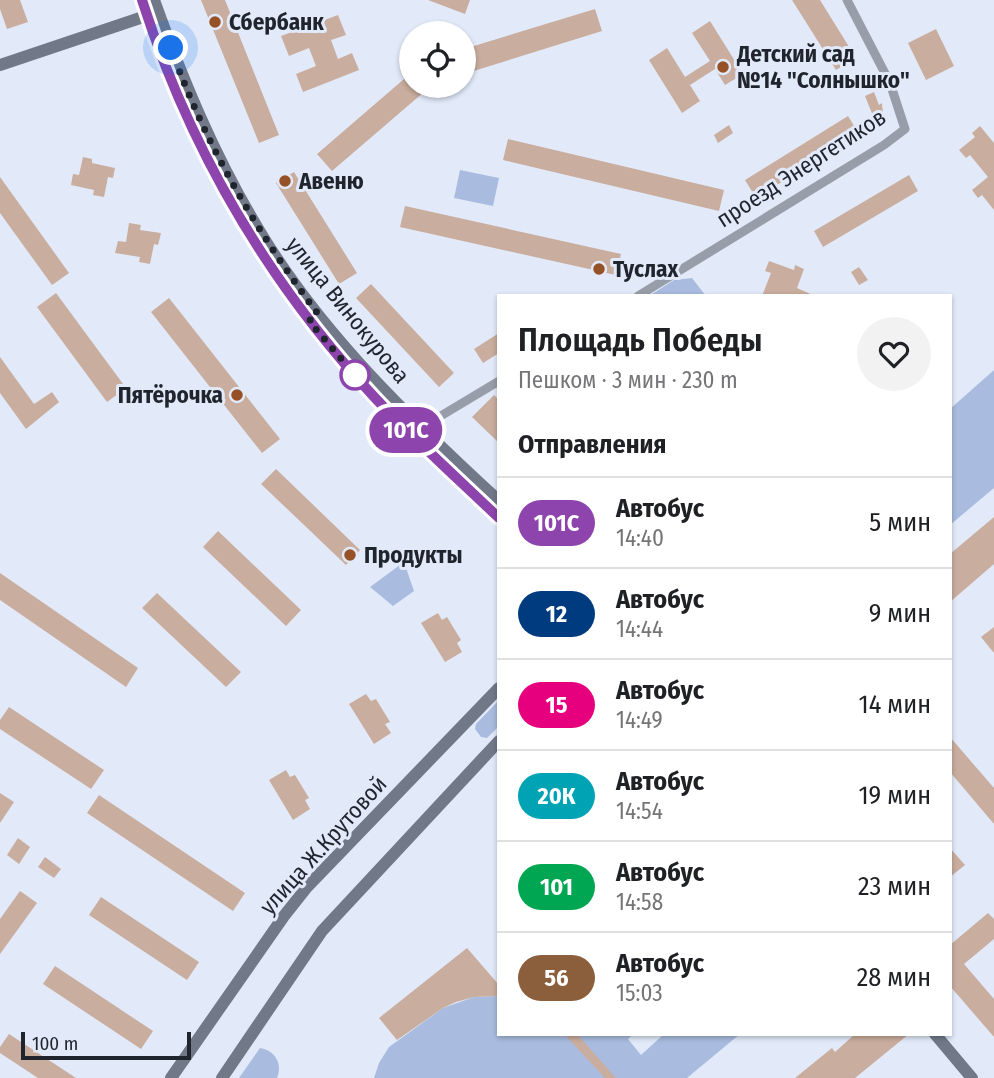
<!DOCTYPE html>
<html lang="ru">
<meta charset="utf-8">
<style>
:root{--surface:#fff;--page:#f2f2f2;--text:#202124;--muted:#757577;--line:#e0e0e0}
body{margin:0;font-family:"Fira Sans Condensed",sans-serif;background:var(--page);color:var(--text);height:100vh;display:flex;flex-direction:column;font-size:26px;white-space:nowrap}
*{box-sizing:border-box;margin:0}
p{font-size:23px;color:var(--muted)}
.icon{flex:none;width:38px;height:38px;fill:none;stroke:currentColor;stroke-width:2;stroke-linecap:round;stroke-linejoin:round}
.map{position:relative;flex:1;overflow:hidden}
.panel{position:absolute;left:497px;top:294px;width:455px;height:742px;display:flex;flex-direction:column;background:var(--surface);border-radius:0px;box-shadow:0 2px 5px #0004}
.panel>*{flex:none}
.badge{padding:0 14px;border-radius:23px;font-size:24px;line-height:46px}
.controls{position:absolute;left:399px;top:21px;display:grid;gap:14px}
.controls a{display:grid;place-items:center;width:77px;height:77px;border-radius:50%;background:var(--surface);box-shadow:0 2px 5px #0004;font-size:35px}
.scale{position:absolute;left:21px;bottom:18px;width:170px;box-sizing:border-box;padding-left:7px;border:4px solid #1f242d;border-top:0;font-size:19px;line-height:24px;white-space:nowrap;color:#1f242d;-webkit-text-stroke:5px #e2eafa;paint-order:stroke}
.you{position:absolute;width:35px;height:35px;margin:-18px;border:5px solid #fff;border-radius:50%;background:#1a73e8;box-shadow:0 0 0 10px #1a73e833}
.map>.badge{position:absolute;translate:-50% -50%;box-shadow:0 0 0 4px #fff}
h2{padding:0 21px;font-size:26px;line-height:63px}
.round{display:grid;place-items:center;flex:none;width:74px;height:74px;border-radius:37px;background:var(--page)}
.head{display:flex;align-items:center;justify-content:space-between;height:119px;padding:0 21px}
h1{font-size:33px;font-weight:600;line-height:52px}
ul{padding:0;list-style:none}
li{display:flex;align-items:center;gap:21px;height:91px;padding:0 21px;border-top:2px solid var(--line)}
li div{flex:1}
li b{display:block;font-size:26px}
li em{font-style:normal}
li .badge{min-width:77px;font-weight:700;text-align:center}
.map>svg:first-child{display:block}
</style>
<div class="map">
<svg width="994" height="1078" viewBox="0 0 994 1078">
<rect width="100%" height="100%" fill="#e2eafa"/>
<path fill="#a9bcdf" d="M460 170 499 178 493 206 454 198Z
M692 278 706 296H649L674 280Z
M994 370V488L950 525V409Z
M404 562 414 591 393 606 370 587Z
M499 700V726L487 738 481 737 475 729 476 724Z
M499 996V1034H633L628 1039 641 1055 664 1034H740L687 1078H374L379 1063 389 1047 443 1008 474 997Z
M260 1048C275 1050 283 1064 277 1078H239Z"/>
<path fill="#c9ad9e" d="M0 0H20L28 22 7 29 0 9Z
M201 0H225L279 135 259 143Z
M428 0H470L465 14Z
M792 0H820L856 58 836 70Z
M595 9 602 31 464 74V49Z
M338 15 346 35 331 40 338 59 352 53 359 70 303 92 296 74 316 66 309 48 289 56 281 36Z
M710 21 743 74 725 85 715 69 690 85 700 101 682 113 649 60 667 48 685 77 710 61 692 33Z
M936 29 954 66 926 80 908 43Z
M411 73V86H418L424 92 332 171 317 154Z
M874 92 879 105 882 103 883 115 875 121 865 96Z
M848 116 859 134 756 198 745 180Z
M729 125 733 133 718 143 714 135Z
M980 126 994 143V210L982 195 978 198 972 190 988 177 970 155 966 158 959 150 975 137 972 133Z
M508 139 724 190 719 211 503 160Z
M83 157 92 159V163L115 168 113 178 108 177 104 197 93 195 94 190 71 185 73 174 79 175Z
M294 172 357 273 339 284 276 183Z
M909 175 918 191 823 247 814 231Z
M0 177 69 273 52 285 0 213Z
M405 206 621 254 616 275 400 227Z
M129 223 141 225 140 230 161 233 158 245 154 244 150 264 139 262 140 257 115 253 118 241 126 242Z
M769 261 794 270 795 265 804 269 797 288 815 296H762L771 273 765 271Z
M859 267 868 280 859 285 851 272Z
M371 284 454 373 439 387 356 298Z
M56 293 126 388 107 402 37 307Z
M169 298 280 439 262 453 151 312Z
M499 333V353L483 363 474 349Z
M0 357 34 404 52 392 59 402 26 429 0 393Z
M494 395 499 400V443L472 417Z
M276 469 360 550 346 565 261 484Z
M994 517V564L950 602V554Z
M218 531 301 610 286 626 203 547Z
M0 573 138 668 126 687 0 600Z
M157 593 241 672 226 687 142 608Z
M438 613 442 620 447 617 461 640 457 643 462 652 445 662 421 623Z
M994 627V653L981 637Z
M366 694 371 701 376 699 390 722 385 724 391 733 374 744 349 704Z
M9 707 104 770 91 789 0 729V720Z
M950 737 994 788V824L950 772Z
M286 770 290 777 295 775 309 798 305 800 310 809 293 820 269 780Z
M0 793 14 802 0 823Z
M99 795 245 893 233 911 87 813Z
M18 838 30 847 19 864 7 855Z
M950 848 965 865 950 877Z
M45 857 61 869 54 878 38 867Z
M20 891 37 903 0 954V919Z
M101 897 199 962 187 980 89 915Z
M988 913 994 919V939L964 964 994 999V1037L950 986V945Z
M467 948 499 985V996L474 997 456 1002 443 1008 397 1040 379 1018Z
M55 966 153 1031 141 1049 43 984Z
M9 1034 76 1078H38L0 1053V1047Z
M564 1034H577L616 1078H605Z
M855 1034H909L855 1078H795L832 1048 835 1052Z"/>
<g fill="none" stroke-linecap="round" stroke-linejoin="round">
<path stroke="#989ea9" stroke-width="9" d="M638 296 884 145 905 129 890 83 847 0
M424 430 439 417 499 381"/>
<path stroke="#717989" stroke-width="12" d="M142 0C190 150 269 285 377 400 416 441 458 478 499 518
M154 0C183 81 215 158 260 232 322 335 411 420 499 501
M0 65 152 14
M935 1034 972 1078
M171 1078 284 916 307 887 499 688
M222 1078 322 931 499 741"/>
</g>
<g fill="none" stroke-linecap="round" stroke-linejoin="round">
<defs>
<path id="line" d="M142 0C190 150 269 284 377 400 416 441 458 479 499 518"/>
</defs>
<use href="#line" stroke="#fff" stroke-width="16"/>
<use href="#line" stroke="#8e44ad" stroke-width="10"/>
<path stroke="#1f242d" stroke-width="7" stroke-dasharray="0 12.6" d="M171 48C205 145 257 232 318 314L309 321 355 375"/>
</g>
<g fill="#965126" stroke="#e2eafa" stroke-width="2.5">
<circle cx="215" cy="22" r="7"/>
<circle cx="723" cy="67" r="7"/>
<circle cx="285" cy="181" r="7"/>
<circle cx="599" cy="269" r="7"/>
<circle cx="237" cy="395" r="7"/>
<circle cx="350" cy="555" r="7"/>
</g>
<circle fill="#fff" stroke="#8e44ad" stroke-width="3.5" cx="355" cy="375" r="14"/>
<g text-anchor="middle" dominant-baseline="central" stroke-width="6" stroke-linejoin="round" paint-order="stroke">
<g font-size="23" font-weight="bold" fill="#1f242d" stroke="#e2eafa" text-anchor="start">
<text x="229" y="22">Сбербанк</text>
<text x="737" y="54">Детский сад<tspan x="737" dy="26">№14 "Солнышко"</tspan></text>
<text x="299" y="181">Авеню</text>
<text x="613" y="269">Туслах</text>
<text x="223" y="395" text-anchor="end">Пятёрочка</text>
<text x="364" y="555">Продукты</text>
</g>
<g font-size="23" fill="#1f242d" stroke="#e2eafa">
<text transform="translate(801 168) rotate(-33)">проезд Энергетиков</text>
<text transform="translate(348 310) rotate(51)">улица Винокурова</text>
<text transform="translate(323 845) rotate(-48)">улица Ж.Крутовой</text>
</g>
</g>
</svg>
<div class="controls">
<a><svg class="icon" aria-label="locate" viewBox="0 0 24 24"><circle cx="12" cy="12" r="6"/><path d="M12 2v4M12 18v4M2 12h4M18 12h4"/></svg></a>
</div>
<div class="scale">100 m</div>
<div class="you" style="left:171px;top:48px"></div>
<b class="badge" style="left:406px;top:430px;background:#8e44ad;color:#fff">101С</b>
<section class="panel">
<div class="head"><div><h1>Площадь Победы</h1><p>Пешком · 3 мин · 230 m</p></div><a class="round"><svg class="icon" aria-label="heart" viewBox="0 0 24 24"><path d="M12 20l-8-8c-3-5 5-10 8-4 3-6 11-1 8 4z"/></svg></a></div>
<h2>Отправления</h2>
<ul>
<li><span class="badge" style="background:#8e44ad;color:#fff">101С</span><div><b>Автобус</b><p>14:40</p></div><em>5 мин</em></li>
<li><span class="badge" style="background:#003b80;color:#fff">12</span><div><b>Автобус</b><p>14:44</p></div><em>9 мин</em></li>
<li><span class="badge" style="background:#e6007e;color:#fff">15</span><div><b>Автобус</b><p>14:49</p></div><em>14 мин</em></li>
<li><span class="badge" style="background:#00a3b4;color:#fff">20К</span><div><b>Автобус</b><p>14:54</p></div><em>19 мин</em></li>
<li><span class="badge" style="background:#00a651;color:#fff">101</span><div><b>Автобус</b><p>14:58</p></div><em>23 мин</em></li>
<li><span class="badge" style="background:#8b5e3c;color:#fff">56</span><div><b>Автобус</b><p>15:03</p></div><em>28 мин</em></li>
</ul>
</section>
</div>
